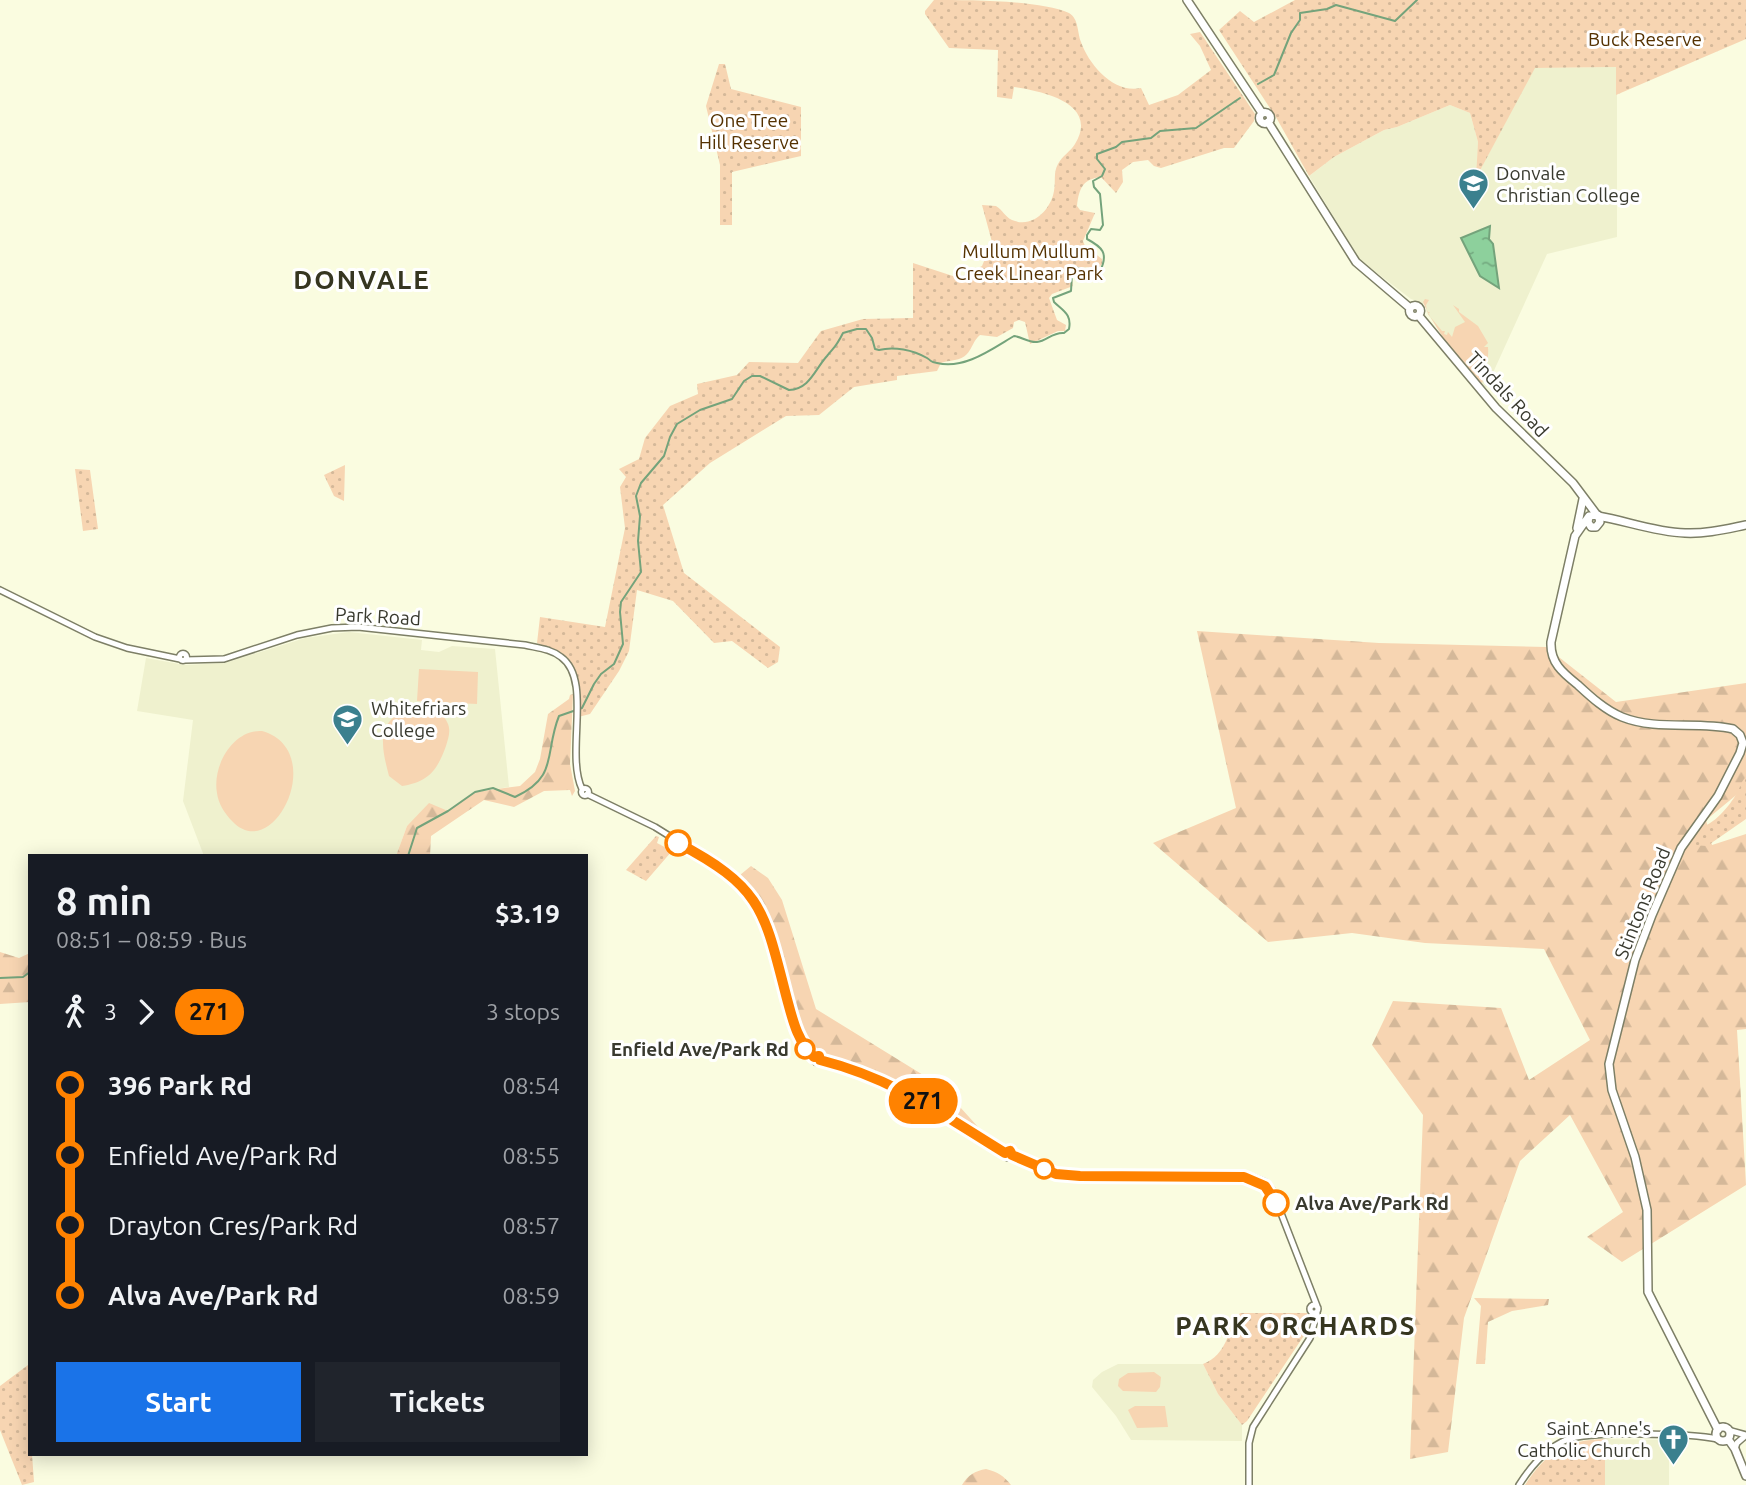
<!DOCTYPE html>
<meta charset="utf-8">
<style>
:root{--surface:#171b24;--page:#20242c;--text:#f1f3f6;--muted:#9ea1a6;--accent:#1a73e8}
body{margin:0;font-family:Ubuntu,sans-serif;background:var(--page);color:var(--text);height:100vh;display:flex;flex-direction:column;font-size:26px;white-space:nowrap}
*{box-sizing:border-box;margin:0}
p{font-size:23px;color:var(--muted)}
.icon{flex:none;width:38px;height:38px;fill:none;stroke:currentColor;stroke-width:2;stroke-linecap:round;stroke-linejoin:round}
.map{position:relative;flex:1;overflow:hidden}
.drawer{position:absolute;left:28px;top:854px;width:560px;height:602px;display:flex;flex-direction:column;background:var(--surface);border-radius:0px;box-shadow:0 4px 18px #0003}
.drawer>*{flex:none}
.badge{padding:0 14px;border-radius:23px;font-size:24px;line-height:46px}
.map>.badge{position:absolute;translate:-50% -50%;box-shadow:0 0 0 4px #fff}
.legs{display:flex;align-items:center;gap:10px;height:77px;padding:0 28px;font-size:23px}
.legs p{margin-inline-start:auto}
.headline{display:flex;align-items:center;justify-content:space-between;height:119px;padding:0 28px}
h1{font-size:38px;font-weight:600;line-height:52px}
.action{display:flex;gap:14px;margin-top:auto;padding:14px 28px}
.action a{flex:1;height:80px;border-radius:0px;background:var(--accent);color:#fff;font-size:28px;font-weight:600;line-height:80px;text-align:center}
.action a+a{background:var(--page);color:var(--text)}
ul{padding:0 28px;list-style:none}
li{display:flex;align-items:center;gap:24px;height:70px;font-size:26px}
li i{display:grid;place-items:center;width:10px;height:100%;margin:0 9px;background:currentColor}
li i::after{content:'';width:18px;height:18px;margin:-9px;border:5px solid;border-radius:50%;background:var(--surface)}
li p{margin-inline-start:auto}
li:first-child i{background:linear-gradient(#0000 50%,currentColor 0)}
li:last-child i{background:linear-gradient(currentColor 50%,#0000 0)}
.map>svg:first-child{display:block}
</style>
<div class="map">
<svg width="1746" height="1485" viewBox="0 0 1746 1485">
<defs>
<pattern id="forest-firs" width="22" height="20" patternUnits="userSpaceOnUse" patternTransform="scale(1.75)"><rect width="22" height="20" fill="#f7d5b2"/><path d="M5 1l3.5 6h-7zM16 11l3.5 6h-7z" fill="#d4b899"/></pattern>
<pattern id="park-dots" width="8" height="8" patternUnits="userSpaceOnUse" patternTransform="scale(1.75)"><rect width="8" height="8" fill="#f7d5b2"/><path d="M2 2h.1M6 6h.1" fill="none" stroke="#d4b899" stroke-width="1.8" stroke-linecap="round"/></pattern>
<pattern id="water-ripples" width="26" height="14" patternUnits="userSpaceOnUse" patternTransform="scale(1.75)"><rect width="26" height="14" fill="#8dd09c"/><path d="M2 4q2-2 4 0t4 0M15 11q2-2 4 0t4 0" fill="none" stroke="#74aa80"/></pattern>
</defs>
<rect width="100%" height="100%" fill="#fafce0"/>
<path fill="#eff1ce" d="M1617 67V237L1547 254 1486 388 1455 353 1427 313 1425 304 1411 299 1360 260 1309 176 1334 157 1384 130 1397 127 1450 105 1470 113 1478 142 1477 176 1534 68Z
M349 632 422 640 421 650 439 652 452 646 495 649 509 787 475 792 448 811 417 817 407 826 396 856H204L183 801 193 720 137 711 146 658 185 665 225 663 305 638Z
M1118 1364H1203L1218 1394 1242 1425V1441L1131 1440 1116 1416 1092 1387 1093 1380 1102 1372Z
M1605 1439 1669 1440V1485H1605Z"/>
<path fill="url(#forest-firs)" d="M1197 631 1379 643 1546 647 1616 702 1746 683V787L1706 820 1712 845 1746 834V1029L1737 1030 1746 1185 1622 1262 1587 1237 1623 1212 1570 1115 1520 1161 1464 1318 1448 1452 1410 1459 1423 1115 1372 1045 1393 1001 1501 1008 1529 1080 1590 1040 1544 949 1425 943 1352 933 1268 942 1153 843 1236 808Z
M573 694 570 764 575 791 572 796 570 790 544 791 514 807 484 800 431 836 430 856H396L407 826 429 803 448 811 475 792 520 786 535 772 540 759 548 714 569 699 570 695Z
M751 866 768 878 782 900 816 1009 941 1086 988 1138 913 1089 845 1061 819 1054 808 1047 798 1025 772 925 764 907 740 875Z
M0 952 19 958 30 953V1002L0 1004Z
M1474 1298 1549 1299 1548 1305 1512 1311 1488 1322 1485 1364H1476L1481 1306Z
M986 1469C998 1472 1004 1476 1011 1485H962C968 1475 975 1471 986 1469Z"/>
<path fill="url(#park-dots)" d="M934 0C970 0 1040 0 1069 13 1079 19 1077 32 1081 42 1089 65 1114 94 1141 88L1149 105 1178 95 1211 70 1200 46 1190 34 1200 32 1255 114 1254 121 1234 148H1224L1161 168 1154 166 1148 160 1133 162 1122 170 1123 182 1116 193 1101 177C1083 179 1079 188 1077 206L1080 210 1095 213 1083 241 1085 246 1102 259V264L1095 272 1087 267 1073 269 1071 272 1073 286 1052 294 1049 298 1057 320 1066 325 1065 331H1058L1030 344 1025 322 1019 320 1014 322 1013 328 997 337 980 335C973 341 973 347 967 354 961 361 949 360 941 363L937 371 897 376V380L854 387 819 415 786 416 710 463 663 505 684 573 780 647 778 662 768 668 732 641 714 643 673 601 637 590 629 651 619 671 590 714 578 717 579 682 573 665 557 651 537 643 540 617 605 627 625 528 620 487 626 477 619 469 639 459 645 438 670 406 698 394 697 384 737 375 749 362 798 363 821 331 863 319 913 318V263L959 278 982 266 992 242 982 205 996 206C1003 210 1005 217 1012 220 1033 229 1051 209 1054 191 1056 181 1053 173 1058 164 1062 156 1071 151 1075 144 1100 103 1041 91 1014 87L1012 99 997 97 998 50 949 48 925 14V11Z
M1295 0H1746V39L1616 95V67L1535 68 1476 178 1478 142 1470 113 1450 105 1397 127 1384 130 1334 157 1309 176 1277 119 1219 30 1240 11 1254 22Z
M719 64H725L731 89 801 107V156L732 172V225H720V165L706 106Z
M345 465 344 501 334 496 324 475Z
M75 469 90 470 98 529 83 531Z
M1746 777V819L1707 846 1691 845 1690 840 1698 827C1713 827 1730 805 1737 793 1741 786 1740 783 1746 777Z
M656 836 659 837 657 843 672 851 646 881 626 870Z
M1240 1313H1307V1331L1247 1421 1242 1425 1218 1394 1203 1364C1228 1354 1226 1332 1240 1313Z
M28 1365 30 1454H32L34 1482 22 1485 0 1430V1386Z
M1605 1439V1485H1525C1547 1452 1565 1440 1605 1439Z"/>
<path fill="#f7d5b2" d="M1425 299 1429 300 1426 305 1427 312H1430L1428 314 1442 331H1445L1444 334 1447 335 1448 332 1452 337 1455 327 1465 322 1453 305 1459 309V312L1478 326 1488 343 1484 347H1488C1489 360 1486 367 1481 378L1483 380 1482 383C1465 372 1431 322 1423 302Z
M419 669 478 672 477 704 417 701Z
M415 706 438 710C442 714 446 719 448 724 451 732 448 739 446 746 437 771 428 782 402 786L389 776C380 742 376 719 415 706Z
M262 731C329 750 274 866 232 821 225 814 218 803 217 793 212 766 233 729 262 731Z
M1154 1372 1161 1377 1160 1387 1156 1392 1123 1391 1118 1386 1119 1379 1128 1373Z
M1135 1406H1165L1168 1427 1137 1428 1128 1410Z"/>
<path fill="url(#water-ripples)" stroke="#74a37b" stroke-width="2" d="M1490 226 1489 239 1493 244 1499 288 1480 276 1461 238Z"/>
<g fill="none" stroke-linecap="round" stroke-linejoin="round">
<path stroke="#74a37b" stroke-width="2" d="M1258 84 1274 75 1291 33 1300 20V13L1327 9 1336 5 1395 21 1417 0
M408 856 417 828 448 811 475 792 493 788 515 797C559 777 544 753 559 716L582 708 594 684 601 674 614 664 623 644 620 612 621 602 641 572 638 541 640 516 636 496 641 483 664 456 670 437 677 424 700 410 732 399 744 381 752 376H760L789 390C810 389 815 369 827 356 836 345 836 347 843 333L857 329H866L872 338 875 349 879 350C894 346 913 350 927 358 933 362 930 362 937 363 964 370 992 349 1014 336 1022 337 1029 343 1037 342 1047 341 1052 332 1064 333L1069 329C1072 314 1063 311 1054 302L1053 298 1071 291 1072 274 1075 267 1092 273 1100 271C1109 253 1102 247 1087 239V235L1091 229 1100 230 1103 225 1100 194 1094 187 1093 181 1102 176 1105 169 1097 159V154L1116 147 1122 142 1151 138 1160 131 1196 128 1240 98
M0 978 23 977 30 972"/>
<defs>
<path id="minor" d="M0 590 95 637 127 648 180 659
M179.5 657a3.5 3.5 0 1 1 7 0a3.5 3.5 0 1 1-7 0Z
M185 660 224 659 297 635 332 628 358 627 525 645C538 648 551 649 561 657 593 680 565 753 582 789
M581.5 792a3.5 3.5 0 1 1 7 0a3.5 3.5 0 1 1-7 0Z
M587 794 655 827 724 870 745 888 761 912 769 930 799 1039 814 1057
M813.5 1059a3.5 3.5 0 1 1 7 0a3.5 3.5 0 1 1-7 0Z
M820 1060 856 1070 908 1093 1005 1153
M1005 1154a4 4 0 1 1 8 0a4 4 0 1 1-8 0Z
M1012 1155 1048 1171 1070 1176H1250L1265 1182 1272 1190 1317 1306
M1310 1309a4 4 0 1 1 8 0a4 4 0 1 1-8 0Z
M1728 1430 1746 1435
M1735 1449 1737 1443 1744 1437
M1249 1485V1443L1253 1427 1310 1338 1317 1313
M1519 1485C1531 1466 1545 1449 1566 1440 1588 1431 1692 1433 1718 1439"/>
<path id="major" d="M1187 0 1262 113
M1259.5 118a5.5 5.5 0 1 1 11 0a5.5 5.5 0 1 1-11 0Z
M1268 122 1356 262 1410 308
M1409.5 311a5.5 5.5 0 1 1 11 0a5.5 5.5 0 1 1-11 0Z
M1419 316 1496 408 1573 483 1597 515
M1598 516C1627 521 1655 532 1685 533 1706 534 1726 529 1746 525
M1589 517 1588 522 1591 527H1596L1600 522 1598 515 1589 516 1575 536 1551 642C1550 663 1563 673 1578 685 1591 697 1605 710 1622 717 1657 731 1697 721 1733 729L1740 735 1743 743 1740 753 1718 796 1681 848 1652 915 1635 960 1609 1064 1612 1090 1635 1157 1647 1210 1648 1292 1718 1430
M1577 528 1583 499
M1716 1434a7 7 0 1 1 14 0a7 7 0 1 1-14 0Z
M1728 1439 1735 1449 1746 1476"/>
</defs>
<use href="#minor" stroke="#7d7f66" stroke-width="8"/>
<use href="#major" stroke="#7d7f66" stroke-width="10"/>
<use href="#minor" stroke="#fff" stroke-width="5"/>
<use href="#major" stroke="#fff" stroke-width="7"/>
</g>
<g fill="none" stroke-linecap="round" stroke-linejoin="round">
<defs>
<path id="line-1" d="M678 843C763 888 764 910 787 999 793 1021 797 1040 814 1057L819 1056 820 1060C895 1079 941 1114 1005 1153L1010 1151 1012 1155 1056 1174 1080 1176 1244 1177 1265 1186 1276 1203"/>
</defs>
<use href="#line-1" stroke="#fff" stroke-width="16"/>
<use href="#line-1" stroke="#ff8200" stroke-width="10"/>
</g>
<defs>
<symbol id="school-pin" viewBox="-11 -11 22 30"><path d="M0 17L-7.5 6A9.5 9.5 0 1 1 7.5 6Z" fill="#3b808e" stroke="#fff"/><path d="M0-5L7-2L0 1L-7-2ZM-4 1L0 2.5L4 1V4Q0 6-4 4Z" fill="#fff"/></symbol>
<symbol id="church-pin" viewBox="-11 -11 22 30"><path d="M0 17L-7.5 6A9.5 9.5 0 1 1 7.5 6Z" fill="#3b808e" stroke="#fff"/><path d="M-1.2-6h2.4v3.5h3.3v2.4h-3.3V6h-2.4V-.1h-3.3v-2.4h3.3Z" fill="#fff"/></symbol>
</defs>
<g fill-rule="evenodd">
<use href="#school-pin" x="1456" y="166" width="35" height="47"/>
<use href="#school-pin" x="330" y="702" width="35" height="47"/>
<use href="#church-pin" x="1656" y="1422" width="35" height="47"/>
</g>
<g fill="#fff" stroke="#ff8200" stroke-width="3.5">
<circle cx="678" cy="843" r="12"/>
<circle cx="805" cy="1049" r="9"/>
<circle cx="1044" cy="1169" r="9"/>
<circle cx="1276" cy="1203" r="12"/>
</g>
<g text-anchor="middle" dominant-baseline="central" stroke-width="6" stroke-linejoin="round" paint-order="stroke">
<g font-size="19" fill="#543100" stroke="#fff">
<text x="1645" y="39">Buck Reserve</text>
<text x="749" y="120">One Tree<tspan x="749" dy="22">Hill Reserve</tspan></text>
<text x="1029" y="251">Mullum Mullum<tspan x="1029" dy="22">Creek Linear Park</tspan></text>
</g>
<g font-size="19" fill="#393a2f" stroke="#fff" text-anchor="start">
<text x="1496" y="173">Donvale<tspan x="1496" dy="22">Christian College</tspan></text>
<text x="371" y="708">Whitefriars<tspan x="371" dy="22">College</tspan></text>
<text x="1651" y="1428" text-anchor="end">Saint Anne's<tspan x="1651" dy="22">Catholic Church</tspan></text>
</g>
<g font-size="19" fill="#393a2f" stroke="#fff">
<text transform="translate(1508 394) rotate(47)">Tindals Road</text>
<text transform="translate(378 616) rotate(3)">Park Road</text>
<text transform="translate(1642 903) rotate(-68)">Stintons Road</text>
</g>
<g font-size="19" font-weight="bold" fill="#393a2f" stroke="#fff" text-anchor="end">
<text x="789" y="1049">Enfield Ave/Park Rd</text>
<text x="1295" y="1203" text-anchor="start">Alva Ave/Park Rd</text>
</g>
<g font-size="26" font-weight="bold" letter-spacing="2" fill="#363620" stroke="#fff">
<text x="362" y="279">DONVALE</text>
<text x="1296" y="1325">PARK ORCHARDS</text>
</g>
</g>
</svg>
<b class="badge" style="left:923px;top:1101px;background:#ff8200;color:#111">271</b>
<section class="drawer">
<div class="headline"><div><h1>8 min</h1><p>08:51 – 08:59 · Bus</p></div><b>$3.19</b></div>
<div class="legs"><svg class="icon" aria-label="walk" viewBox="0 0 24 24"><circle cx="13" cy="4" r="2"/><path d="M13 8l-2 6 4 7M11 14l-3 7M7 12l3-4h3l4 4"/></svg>3<svg class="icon" aria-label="forward" viewBox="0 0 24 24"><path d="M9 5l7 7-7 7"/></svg><b class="badge" style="background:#ff8200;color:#111">271</b><p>3 stops</p></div>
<ul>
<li><i style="color:#ff8200"></i><b>396 Park Rd</b><p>08:54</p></li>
<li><i style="color:#ff8200"></i><span>Enfield Ave/Park Rd</span><p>08:55</p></li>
<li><i style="color:#ff8200"></i><span>Drayton Cres/Park Rd</span><p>08:57</p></li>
<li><i style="color:#ff8200"></i><b>Alva Ave/Park Rd</b><p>08:59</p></li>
</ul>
<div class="action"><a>Start</a><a>Tickets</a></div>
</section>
</div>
